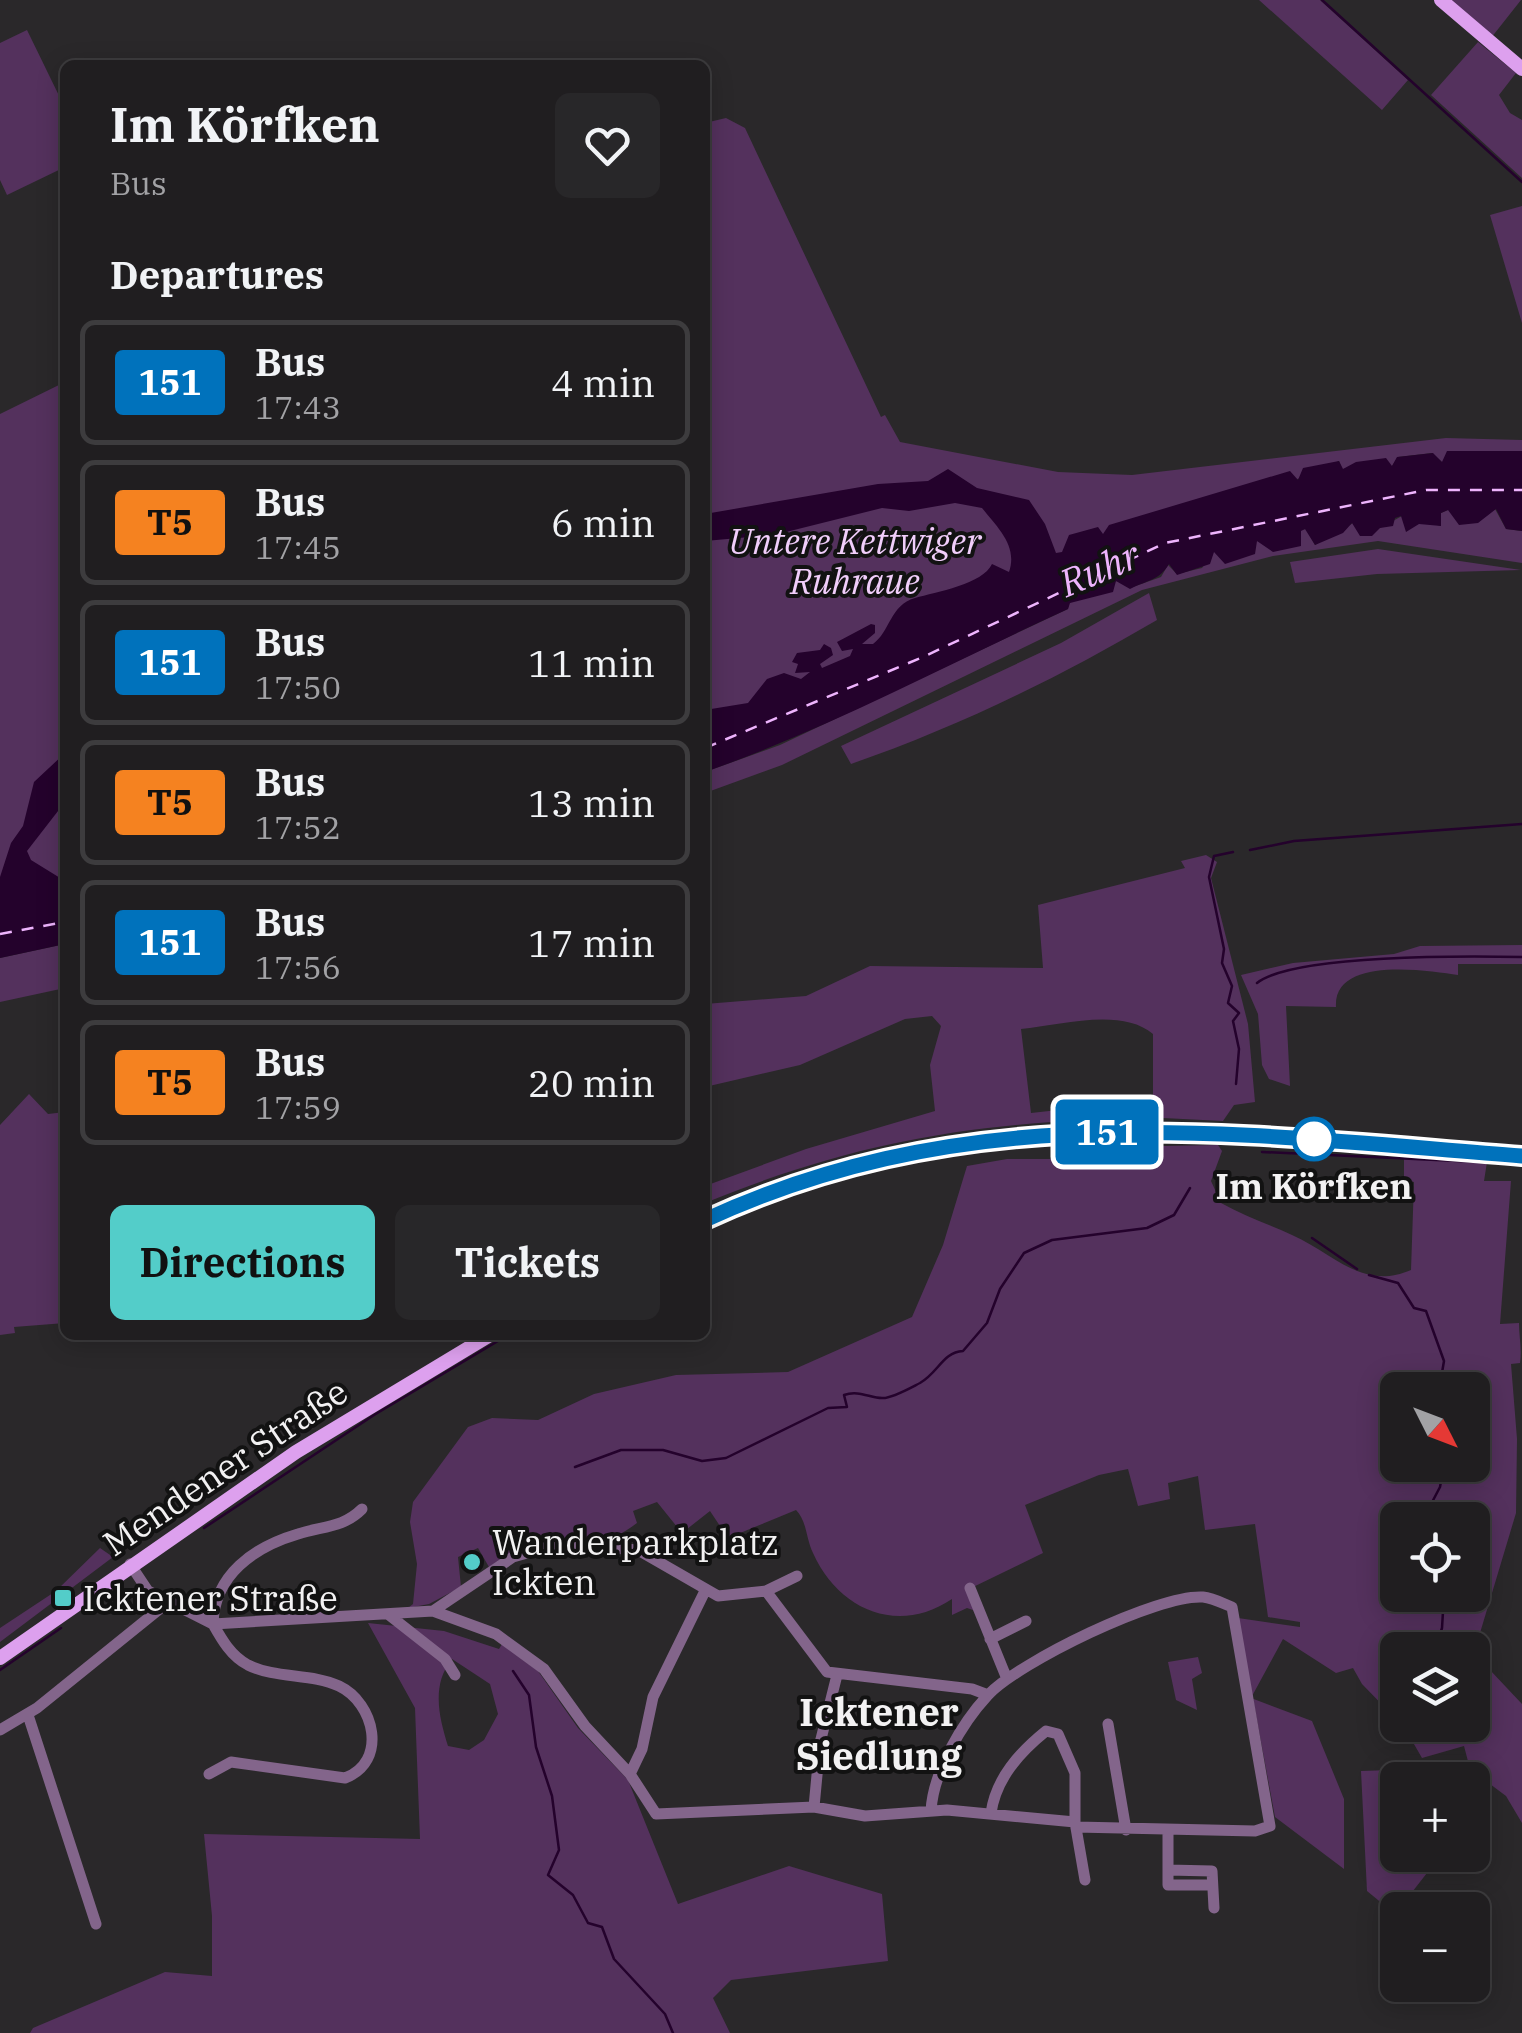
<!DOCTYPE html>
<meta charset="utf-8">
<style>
:root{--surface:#201e20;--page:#282729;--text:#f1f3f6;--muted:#a2a2a5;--line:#3d3c3e;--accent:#53cdc9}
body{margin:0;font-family:"IBM Plex Serif",serif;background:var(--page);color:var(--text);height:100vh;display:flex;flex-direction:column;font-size:38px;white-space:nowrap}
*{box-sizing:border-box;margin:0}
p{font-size:32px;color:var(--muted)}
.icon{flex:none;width:55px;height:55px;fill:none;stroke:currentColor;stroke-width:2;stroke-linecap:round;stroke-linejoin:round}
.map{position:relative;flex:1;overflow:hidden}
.side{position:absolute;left:60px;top:60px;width:650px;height:1280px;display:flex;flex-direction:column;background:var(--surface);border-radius:15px;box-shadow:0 5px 25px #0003,0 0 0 2px var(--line)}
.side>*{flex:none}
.badge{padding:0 20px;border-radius:8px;font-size:35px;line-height:65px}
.needle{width:65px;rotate:132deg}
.controls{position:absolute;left:1380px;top:1372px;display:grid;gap:20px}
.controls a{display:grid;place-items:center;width:110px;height:110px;border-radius:15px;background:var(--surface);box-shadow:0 5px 25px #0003,0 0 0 2px var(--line);font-size:50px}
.map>.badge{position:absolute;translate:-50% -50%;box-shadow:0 0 0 5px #fff}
h2{padding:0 50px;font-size:38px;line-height:90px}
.round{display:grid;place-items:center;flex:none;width:105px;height:105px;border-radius:15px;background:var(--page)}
.overview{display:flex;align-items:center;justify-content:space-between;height:170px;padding:0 50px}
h1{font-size:48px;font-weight:700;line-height:75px}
.button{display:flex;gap:20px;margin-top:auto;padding:20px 50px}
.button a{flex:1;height:115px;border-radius:15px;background:var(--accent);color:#111;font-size:40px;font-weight:700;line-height:115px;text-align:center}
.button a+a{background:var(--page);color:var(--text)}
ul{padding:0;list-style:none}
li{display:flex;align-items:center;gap:30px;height:125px;margin:0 20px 15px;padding:0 30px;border:5px solid var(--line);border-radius:15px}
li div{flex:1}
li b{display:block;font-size:38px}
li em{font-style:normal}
li .badge{min-width:110px;font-weight:700;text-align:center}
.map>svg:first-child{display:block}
</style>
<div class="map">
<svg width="1522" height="2033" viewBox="0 0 1522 2033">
<rect width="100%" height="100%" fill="#2a282a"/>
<path fill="#54315d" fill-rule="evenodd" d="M1259 0H1320L1408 80 1382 110Z
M1448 0H1521L1491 38Z
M27 30 65 108V167L7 195 0 180V43Z
M1478 42 1516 73 1499 95 1510 113 1522 120V178L1431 95Z
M726 118 745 128 881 417 885 415 900 442 1058 472 1132 475 1446 438 1522 440V451L1442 462 1432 453 1398 457 1392 466 1342 469 1339 461 705 736V123Z
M1522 206V323L1490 215Z
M65 382V903L0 914V414Z
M1495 509 1506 529 1522 531V563L1378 541 1273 556 1142 590 782 765 705 793V772L780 745 1068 609 1069 603 1119 580 1130 588 1161 577 1168 565 1177 574 1202 568 1214 551 1220 555 1256 541 1301 545 1300 530 1306 529 1315 545 1353 523 1360 531 1380 528 1402 516 1441 526V513L1448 510Z
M1378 549 1521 570 1377 574 1295 583 1290 562Z
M1149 593 1157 620C1058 678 958 727 851 764L841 746 1061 643Z
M1206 855 1217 862 1211 878 1248 1024 1255 1102 1234 1105 1223 1121 1163 1118 1153 1095V1034C1122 1007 1060 1025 1021 1029L1031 1113 1140 1101 1149 1109 1150 1118C983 1121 861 1139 705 1203V1186L806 1149 935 1111 930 1065 941 1026 932 1016 905 1019 800 1065 705 1087V1004L806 996 870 966 1043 968 1038 905 1185 868 1181 861Z
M65 944V988L0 1002V958Z
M1522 945V964H1458V975C1426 970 1333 956 1336 1007L1286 1006 1290 1086 1269 1079 1262 1065 1258 1014 1241 975 1293 963 1394 954 1420 946Z
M29 1094 48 1114 65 1112V1323L14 1327 15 1333 0 1335V1125Z
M1218 1145 1222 1151 1211 1181 1221 1203C1244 1216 1268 1224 1292 1235 1335 1254 1362 1291 1411 1270L1414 1182 1404 1180V1157L1487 1162 1484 1181H1511L1500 1324 1519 1323C1519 1336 1522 1349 1520 1363L1511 1364 1517 1439 1516 1513 1474 1653 1522 1704V1823L1506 1796 1470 1769 1464 1746 1422 1758 1403 1725H1472V1650H1398L1397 1720 1362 1684 1353 1668 1336 1673 1283 1639 1251 1698 1312 1721 1344 1799V1869L1275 1817 1238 1618 1300 1627V1622L1268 1617 1255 1524 1205 1530 1198 1476 1168 1483 1170 1499 1138 1506 1128 1469 1099 1475 1025 1505 1043 1553 967 1590 976 1611 967 1608 952 1615V1599C897 1636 838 1609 813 1553 806 1539 807 1521 796 1510L728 1538 710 1511 682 1533 657 1502 633 1511 637 1523C595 1554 591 1534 546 1540 524 1543 506 1555 489 1567L478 1548 458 1557 461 1587 429 1604 408 1608 413 1604 417 1564 410 1522 413 1502 468 1427 492 1418 538 1420 594 1394 676 1375 788 1372 912 1317 943 1245 967 1166 1007 1159H1059L1111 1147ZM1398 1390H1472V1465H1398ZM1398 1520H1472V1595H1398Z
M100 1548 113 1557 0 1642V1628L56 1591Z
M368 1623 444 1631 499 1649 502 1644 538 1671 578 1728 628 1780 678 1904 789 1866 882 1894 888 1961 731 1980 713 1998 730 2033H30L33 2028 165 1972 212 1976V1916L204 1834 420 1839 415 1708ZM452 1659 490 1684 498 1714 484 1740 469 1750 448 1746C439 1717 431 1685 452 1659Z
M1198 1657 1202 1673 1192 1679 1197 1710 1176 1700 1168 1662Z
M1391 1770 1397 1790 1398 1855H1441L1395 1914 1367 1891 1361 1771Z"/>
<path fill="#24022c" d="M1447 451H1522V531L1506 529 1496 509 1478 523 1459 525 1448 510 1441 513V526L1419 524 1406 532 1401 516 1395 518 1393 526 1380 528 1372 536H1360L1352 523 1343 533 1315 545 1305 529 1301 531V546L1273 552 1257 541 1255 554 1225 564 1214 552 1210 564 1177 575 1169 564C1159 581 1147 580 1130 589L1116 581 1113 592 1070 603 1068 609C948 664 830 728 705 772V710L748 703 767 679 784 673 801 679 810 672 795 673 798 664 792 662 797 653 820 650 824 644 831 648 833 655 820 664 822 668 850 656 853 649 842 651 837 642 871 624 875 625V633L862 644H873C890 632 890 605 915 598 936 592 983 584 992 564L1009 572C1018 546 998 528 982 508L955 503 909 511 882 508 774 535 705 541V514L878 484 928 481 948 469 977 488 1029 500 1045 524 1056 553 1062 552 1069 535 1098 527 1103 534 1109 525 1290 471 1298 480 1303 468 1339 461 1343 469 1356 462 1386 458 1392 466 1397 457 1433 453 1442 462Z
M65 753V802L27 851 31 860 65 881V944L0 958V877L11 843 23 826 34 782Z"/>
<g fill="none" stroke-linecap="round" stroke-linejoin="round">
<path stroke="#24022c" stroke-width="2.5" d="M1322 0 1522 182
M1250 850 1294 841 1522 824
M1233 852 1214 856 1209 877 1224 949 1222 963 1232 986 1228 1003 1239 1013 1233 1021 1239 1049 1236 1084
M1257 983C1294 954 1469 956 1522 957
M1073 1142 1205 1141
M1262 1152 1522 1164
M705 1229 745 1212
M1312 1238 1357 1269
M1369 1275 1398 1283 1414 1308 1426 1311 1444 1361 1439 1390
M575 1467 621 1450H663L702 1461 726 1458 828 1408 847 1407 844 1395C859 1390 870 1398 882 1398 891 1399 912 1387 920 1383 938 1373 943 1352 963 1351L987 1323 1000 1289 1024 1253 1052 1240 1147 1228 1174 1215 1190 1188
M1435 1520 1429 1508 1440 1487 1444 1465
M204 1528 374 1415 508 1335
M1435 1650 1442 1628 1444 1595
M0 1670 61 1628
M513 1671 529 1695 536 1747 552 1796 559 1850 548 1875 573 1895 588 1923 602 1927 614 1959 665 2014 673 2033
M1403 1742 1411 1725"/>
<path stroke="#eeb4fd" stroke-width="2.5" stroke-dasharray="12 10" stroke-linecap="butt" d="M705 748 923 657 1165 543 1426 490H1522
M0 934 65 922"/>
<path stroke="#83658b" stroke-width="11" d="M130 1564 148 1591 213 1624 433 1611 513 1557 559 1544 638 1550 718 1596 766 1591 827 1672 972 1689 988 1695
M970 1588 1007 1679
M766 1591 797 1576
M433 1611 496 1634 544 1669 585 1726 630 1774 656 1814 814 1807 865 1816 947 1810 1075 1822
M389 1615 445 1659 455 1675
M213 1624C214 1575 254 1547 298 1534 323 1526 343 1528 362 1509
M990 1639 1026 1621
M28 1715 96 1924
M1108 1724 1126 1830
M0 1730 37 1708 167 1603
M209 1774 231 1762 345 1778C388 1762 375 1703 339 1686 311 1673 276 1679 248 1665 231 1656 222 1640 213 1624
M630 1774 642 1749 653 1697 705 1591
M814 1807 820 1743 837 1675
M931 1811C933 1772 962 1723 988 1695 1019 1662 1158 1594 1203 1597 1213 1598 1222 1603 1232 1607L1270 1826 1255 1831 1076 1827
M991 1813C996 1778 1020 1752 1046 1731L1058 1734 1075 1773V1822L1085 1880
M1168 1830V1870L1212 1871 1214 1908
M1168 1870V1885H1212"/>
<path stroke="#dda0ee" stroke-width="14" d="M1441 0 1522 69
M705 1220C977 1095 1236 1135 1522 1156
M0 1658 296 1452 490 1335"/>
</g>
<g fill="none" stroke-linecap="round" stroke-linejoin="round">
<defs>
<path id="line" d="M705 1220C975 1095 1237 1134 1522 1156"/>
</defs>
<use href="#line" stroke="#fff" stroke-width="22"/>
<use href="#line" stroke="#0072bc" stroke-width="15"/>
</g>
<circle fill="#fff" stroke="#0072bc" stroke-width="5" cx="1314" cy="1139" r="20"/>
<g fill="#53cdc9" stroke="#121212" stroke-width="4">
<circle cx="472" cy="1562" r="10"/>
<rect x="53" y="1588" width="20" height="20" rx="5"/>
</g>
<g text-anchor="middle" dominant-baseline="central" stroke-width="8" stroke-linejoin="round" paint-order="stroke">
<g font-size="35" font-style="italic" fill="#f1cefb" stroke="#121212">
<text x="855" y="541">Untere Kettwiger<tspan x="855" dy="40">Ruhraue</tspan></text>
</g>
<g font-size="35" font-weight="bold" fill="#f2f1f2" stroke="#121212">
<text x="1314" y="1186">Im Körfken</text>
</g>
<g font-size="35" fill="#f2f1f2" stroke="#121212">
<text transform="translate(225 1467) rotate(-34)">Mendener Straße</text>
</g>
<g font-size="35" fill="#f2f1f2" stroke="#121212" text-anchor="start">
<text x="492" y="1542">Wanderparkplatz<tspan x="492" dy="40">Ickten</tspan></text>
<text x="83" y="1598">Icktener Straße</text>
</g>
<g font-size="38" font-style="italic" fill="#eeb4fd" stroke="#121212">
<text transform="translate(1099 568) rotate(-23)">Ruhr</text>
</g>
<g font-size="38" font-weight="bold" fill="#f2f1f2" stroke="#121212">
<text x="879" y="1711">Icktener<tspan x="879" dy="44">Siedlung</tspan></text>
</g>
</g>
</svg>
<div class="controls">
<a><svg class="needle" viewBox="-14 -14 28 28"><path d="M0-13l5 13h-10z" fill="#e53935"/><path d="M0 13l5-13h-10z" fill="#a2a2a5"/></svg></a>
<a><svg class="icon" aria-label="locate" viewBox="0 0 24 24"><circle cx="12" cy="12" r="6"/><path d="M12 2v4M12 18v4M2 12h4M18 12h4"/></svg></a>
<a><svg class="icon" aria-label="layers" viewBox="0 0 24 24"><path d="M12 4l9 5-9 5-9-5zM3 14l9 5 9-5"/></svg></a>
<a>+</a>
<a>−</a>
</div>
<b class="badge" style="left:1107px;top:1132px;background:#0072bc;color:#fff">151</b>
<section class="side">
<div class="overview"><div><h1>Im Körfken</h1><p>Bus</p></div><a class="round"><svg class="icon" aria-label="heart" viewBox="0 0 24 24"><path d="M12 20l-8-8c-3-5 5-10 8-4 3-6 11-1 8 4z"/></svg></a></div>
<h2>Departures</h2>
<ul>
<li><span class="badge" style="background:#0072bc;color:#fff">151</span><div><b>Bus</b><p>17:43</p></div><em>4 min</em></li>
<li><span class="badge" style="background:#f58220;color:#111">T5</span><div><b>Bus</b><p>17:45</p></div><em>6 min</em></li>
<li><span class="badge" style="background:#0072bc;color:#fff">151</span><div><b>Bus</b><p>17:50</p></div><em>11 min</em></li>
<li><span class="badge" style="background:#f58220;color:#111">T5</span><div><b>Bus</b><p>17:52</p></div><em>13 min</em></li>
<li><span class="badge" style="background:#0072bc;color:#fff">151</span><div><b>Bus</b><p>17:56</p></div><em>17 min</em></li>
<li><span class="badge" style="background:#f58220;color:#111">T5</span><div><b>Bus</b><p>17:59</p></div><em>20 min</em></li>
</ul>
<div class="button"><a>Directions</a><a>Tickets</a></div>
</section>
</div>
